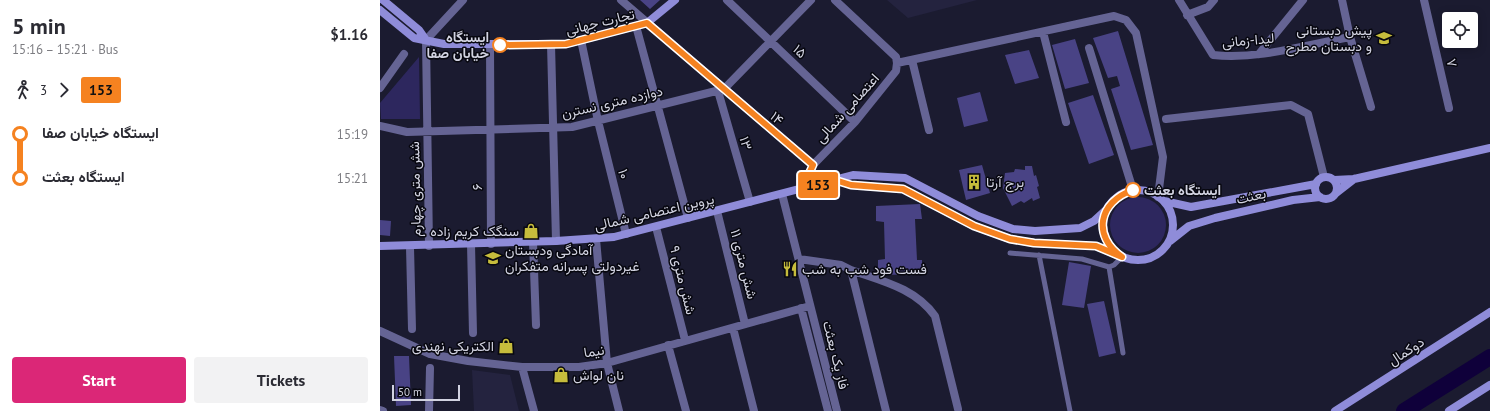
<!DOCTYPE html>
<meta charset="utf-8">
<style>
:root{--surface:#fff;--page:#f2f2f3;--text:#2b2b33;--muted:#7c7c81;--accent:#db2777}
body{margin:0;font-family:"PT Sans",Vazirmatn,sans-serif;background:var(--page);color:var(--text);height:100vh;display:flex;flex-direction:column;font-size:15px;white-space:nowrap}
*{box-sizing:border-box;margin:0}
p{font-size:13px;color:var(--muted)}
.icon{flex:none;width:22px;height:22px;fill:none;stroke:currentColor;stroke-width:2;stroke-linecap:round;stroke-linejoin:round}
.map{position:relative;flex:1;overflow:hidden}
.side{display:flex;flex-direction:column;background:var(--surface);width:380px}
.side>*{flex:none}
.badge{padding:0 8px;border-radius:3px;font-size:14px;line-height:26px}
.controls{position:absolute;left:1062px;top:12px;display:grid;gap:8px}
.controls a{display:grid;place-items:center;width:36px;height:36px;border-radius:4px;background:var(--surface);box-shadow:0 2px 10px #0003;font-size:20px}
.scale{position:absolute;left:12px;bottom:10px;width:68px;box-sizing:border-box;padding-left:4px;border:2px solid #d2d3e1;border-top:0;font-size:11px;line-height:14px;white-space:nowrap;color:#d2d3e1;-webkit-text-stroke:3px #07070f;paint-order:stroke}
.map>.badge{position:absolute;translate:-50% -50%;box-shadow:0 0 0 2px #fff}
.legs{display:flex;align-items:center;gap:6px;height:44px;padding:0 12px;font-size:13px}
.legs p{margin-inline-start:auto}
.overview{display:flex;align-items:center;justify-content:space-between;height:68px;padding:0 12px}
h1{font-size:22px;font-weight:700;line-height:30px}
.action{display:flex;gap:8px;margin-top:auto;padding:8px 12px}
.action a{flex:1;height:46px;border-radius:4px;background:var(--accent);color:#fff;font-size:16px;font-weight:700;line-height:46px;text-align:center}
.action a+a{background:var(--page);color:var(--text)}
ul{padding:0 12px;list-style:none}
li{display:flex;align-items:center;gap:14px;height:44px;font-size:15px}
li i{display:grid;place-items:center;width:6px;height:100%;margin:0 5px;background:currentColor}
li i::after{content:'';width:10px;height:10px;margin:-5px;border:3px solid;border-radius:50%;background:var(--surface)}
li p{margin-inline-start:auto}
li:first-child i{background:linear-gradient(#0000 50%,currentColor 0)}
li:last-child i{background:linear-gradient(currentColor 50%,#0000 0)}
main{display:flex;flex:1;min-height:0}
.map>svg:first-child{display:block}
</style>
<main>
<section class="side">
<div class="overview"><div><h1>5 min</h1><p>15:16 – 15:21 · Bus</p></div><b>$1.16</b></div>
<div class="legs"><svg class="icon" aria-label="walk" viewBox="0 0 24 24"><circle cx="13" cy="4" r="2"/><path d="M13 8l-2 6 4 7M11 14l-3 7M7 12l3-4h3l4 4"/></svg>3<svg class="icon" aria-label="forward" viewBox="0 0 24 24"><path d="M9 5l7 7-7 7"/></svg><b class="badge" style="background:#f58220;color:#111">153</b></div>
<ul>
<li><i style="color:#f58220"></i><b>ایستگاه خیابان صفا</b><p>15:19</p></li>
<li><i style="color:#f58220"></i><b>ایستگاه بعثت</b><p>15:21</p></li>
</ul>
<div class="action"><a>Start</a><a>Tickets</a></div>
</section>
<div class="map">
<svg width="1110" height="411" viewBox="0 0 1110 411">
<rect width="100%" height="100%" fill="#1b1b30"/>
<path fill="#24233f" d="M507 0H597L528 18Z
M92 370 130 375 139 411H94Z"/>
<path fill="#2d275e" d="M39 57 40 119H1L0 103Z
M730 225a28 28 0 1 1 56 0a28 28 0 1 1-56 0Z"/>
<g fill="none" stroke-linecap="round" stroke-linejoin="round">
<path stroke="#0f003a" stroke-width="16" d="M1024 411 1110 357"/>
</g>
<path fill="#494385" d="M260 0H280L270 9Z
M738 31 773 145 751 150 731 89 740 86 737 76 728 78 713 38Z
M695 39 709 83 685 89 672 45Z
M649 50 659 78 635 84 625 55Z
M600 92 608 121 584 127 577 98Z
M713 95 734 155 709 164 688 103Z
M602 165 610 193 586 200 579 170Z
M645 166H652L654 176 656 175 659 186 657 187 660 198 653 201 652 198 644 203 641 201 632 206 623 188 625 173 634 172 635 169 645 170Z
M540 204 542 219H535L537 260H542V274L503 275 498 273V260L505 259 504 222 496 221V206Z
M0 220 11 221 10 236 0 235Z
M689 262 711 266 704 308 682 305Z
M724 301 736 353 719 357 707 304Z
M14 356H29L31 405 16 406Z"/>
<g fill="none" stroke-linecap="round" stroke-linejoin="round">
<path stroke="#656494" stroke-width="5" d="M630 253 702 259 729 267 734 265 742 257
M659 255 690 411
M729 267 743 353"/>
<path stroke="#656494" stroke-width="8" d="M241 0 433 165
M347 0 475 122
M799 0 833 55C878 60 925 45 970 37
M962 0 970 37 991 107
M1044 0 1069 108
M807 15 828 7 834 0
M256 26 308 218
M663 32 686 122
M201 40 218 121 246 234
M171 44 176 241
M110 45 111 244
M709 48 753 190
M879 54 923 0
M532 60 549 130
M517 63 734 16 746 20 756 33 783 157 778 197
M0 88 24 54
M338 91 370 202
M786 119 911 105 928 114 944 177
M0 126 27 132 192 127 344 89 431 0
M422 189 433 165 475 122 516 71 517 63 516 57 455 0
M402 194 457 411
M337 211 365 324
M276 227 305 340
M216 239 227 363 239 411
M153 242 156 325
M91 244 93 333
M49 246 46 40 83 0
M30 247 32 329
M419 259 461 265 471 270 506 411
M471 270C502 281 535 288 555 316L578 409
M421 308 448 411
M353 328 374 411
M0 331 50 354 88 361 142 367H199L227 363 430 306
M288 345 306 411
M142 367 154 411
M0 410 3 411
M49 411 50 368"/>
<path stroke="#8f8cd9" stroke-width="8" d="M3 0 39 30 46 40
M0 10 34 38 64 44H186L267 23 295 0
M935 188a11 11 0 1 1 22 0a11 11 0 1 1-22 0Z
M456 180 471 185 523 189 594 226 630 239 654 243 716 246 742 257
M954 180 974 179 1110 148
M723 225a35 35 0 1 1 70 0a35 35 0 1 1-70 0Z
M956 193 974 179
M784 201 811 207 936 184
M790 241 809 226 835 218 913 200 940 197
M0 246 176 241 234 237 473 175 525 178 598 216 633 229 655 231 700 228 714 221 726 210
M955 411 1110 312
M1069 411 1110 385"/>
</g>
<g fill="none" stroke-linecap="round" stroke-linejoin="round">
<defs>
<path id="line-1" d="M120 45 186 44 267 23 433 165 422 189 455 180 471 185 523 189 594 226 630 239 654 243 716 246 742 257C712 236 718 202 753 190"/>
</defs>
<use href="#line-1" stroke="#fff" stroke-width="9"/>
<use href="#line-1" stroke="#f58220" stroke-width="6"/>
</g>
<defs>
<symbol id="school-bare" viewBox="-9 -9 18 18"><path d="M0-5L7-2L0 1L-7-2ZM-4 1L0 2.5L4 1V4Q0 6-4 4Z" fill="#c6bc3c" stroke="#07070f" stroke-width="2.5" paint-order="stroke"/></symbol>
<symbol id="building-bare" viewBox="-9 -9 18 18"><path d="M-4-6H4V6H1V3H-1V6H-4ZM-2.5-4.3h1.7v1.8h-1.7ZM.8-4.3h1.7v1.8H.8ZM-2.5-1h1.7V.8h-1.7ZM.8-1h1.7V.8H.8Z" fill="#c6bc3c" stroke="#07070f" stroke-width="2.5" paint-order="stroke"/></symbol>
<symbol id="shop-bare" viewBox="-9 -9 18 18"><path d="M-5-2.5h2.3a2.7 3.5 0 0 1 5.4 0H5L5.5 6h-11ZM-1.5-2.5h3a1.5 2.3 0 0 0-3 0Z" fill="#c6bc3c" stroke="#07070f" stroke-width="2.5" paint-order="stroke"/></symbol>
<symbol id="restaurant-bare" viewBox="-9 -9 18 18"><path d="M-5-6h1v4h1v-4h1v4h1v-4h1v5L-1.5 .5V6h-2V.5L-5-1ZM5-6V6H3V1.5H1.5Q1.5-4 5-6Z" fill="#c6bc3c" stroke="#07070f" stroke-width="2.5" paint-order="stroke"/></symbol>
</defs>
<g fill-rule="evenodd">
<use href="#school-bare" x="993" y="27" width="22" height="22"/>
<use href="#building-bare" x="583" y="171" width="22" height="22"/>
<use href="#shop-bare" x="140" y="220" width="22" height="22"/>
<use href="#school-bare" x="102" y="247" width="22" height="22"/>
<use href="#restaurant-bare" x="399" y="258" width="22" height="22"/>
<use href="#shop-bare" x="115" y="335" width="22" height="22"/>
<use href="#shop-bare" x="170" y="364" width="22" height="22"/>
</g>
<g fill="#fff" stroke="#f58220" stroke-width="2">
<circle cx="120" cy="45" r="7"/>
<circle cx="753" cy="190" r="7"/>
</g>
<g text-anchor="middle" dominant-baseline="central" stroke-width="3" stroke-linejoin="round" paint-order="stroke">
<g font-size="14" fill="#d2d3e1" stroke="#07070f">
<text transform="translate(220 22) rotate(-14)">تجارت جهانی</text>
<text transform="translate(868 40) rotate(-5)">لیدا-زمانی</text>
<text transform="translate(420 51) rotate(44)">۱۵</text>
<text transform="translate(1072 63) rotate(77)">۷</text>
<text transform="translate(232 102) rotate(-13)">دوازده متری نسترن</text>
<text transform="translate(467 108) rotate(-48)">اعتصامی شمالی</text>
<text transform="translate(397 118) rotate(41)">۱۴</text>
<text transform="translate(366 143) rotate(74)">۱۳</text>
<text transform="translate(244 174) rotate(76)">۱۰</text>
<text transform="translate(97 187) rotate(-91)">۶</text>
<text transform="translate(35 189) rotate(-91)">شش متری چهارم</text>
<text transform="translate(871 196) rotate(-13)">بعثت</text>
<text transform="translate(274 212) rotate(-13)">پروین اعتصامی شمالی</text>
<text transform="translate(364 264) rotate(76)">۱۱ شش متری</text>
<text transform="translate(303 280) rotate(76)">۹ شش متری</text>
<text transform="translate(214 351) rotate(-9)">نیما</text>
<text transform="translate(1026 351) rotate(-33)">دوکمال</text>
<text transform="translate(456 355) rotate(76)">فاز یک بعثت</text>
</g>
<g font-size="14" fill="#d2d3e1" stroke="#07070f" text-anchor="start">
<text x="992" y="30" text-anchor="end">پیش دبستانی<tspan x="992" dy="16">و دبستان مطرح</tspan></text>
<text x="606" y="182">برج آرتا</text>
<text x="139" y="231" text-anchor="end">سنگک کریم زاده</text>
<text x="125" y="250">آمادگی ودبستان<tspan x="125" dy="16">غیردولتی پسرانه متفکران</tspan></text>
<text x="422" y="269">فست فود شب به شب</text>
<text x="114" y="346" text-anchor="end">الکتریکی نهندی</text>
<text x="193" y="375">نان لواش</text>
</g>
<g font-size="14" font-weight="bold" fill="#d2d3e1" stroke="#07070f" text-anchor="end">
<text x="109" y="37">ایستگاه<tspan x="109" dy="16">خیابان صفا</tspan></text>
<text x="764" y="190" text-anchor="start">ایستگاه بعثت</text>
</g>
</g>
</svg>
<div class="controls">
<a><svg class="icon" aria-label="locate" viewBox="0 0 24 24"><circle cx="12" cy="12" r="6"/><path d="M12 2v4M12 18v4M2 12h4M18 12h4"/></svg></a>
</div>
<div class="scale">50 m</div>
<b class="badge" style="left:438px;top:185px;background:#f58220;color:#111">153</b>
</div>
</main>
